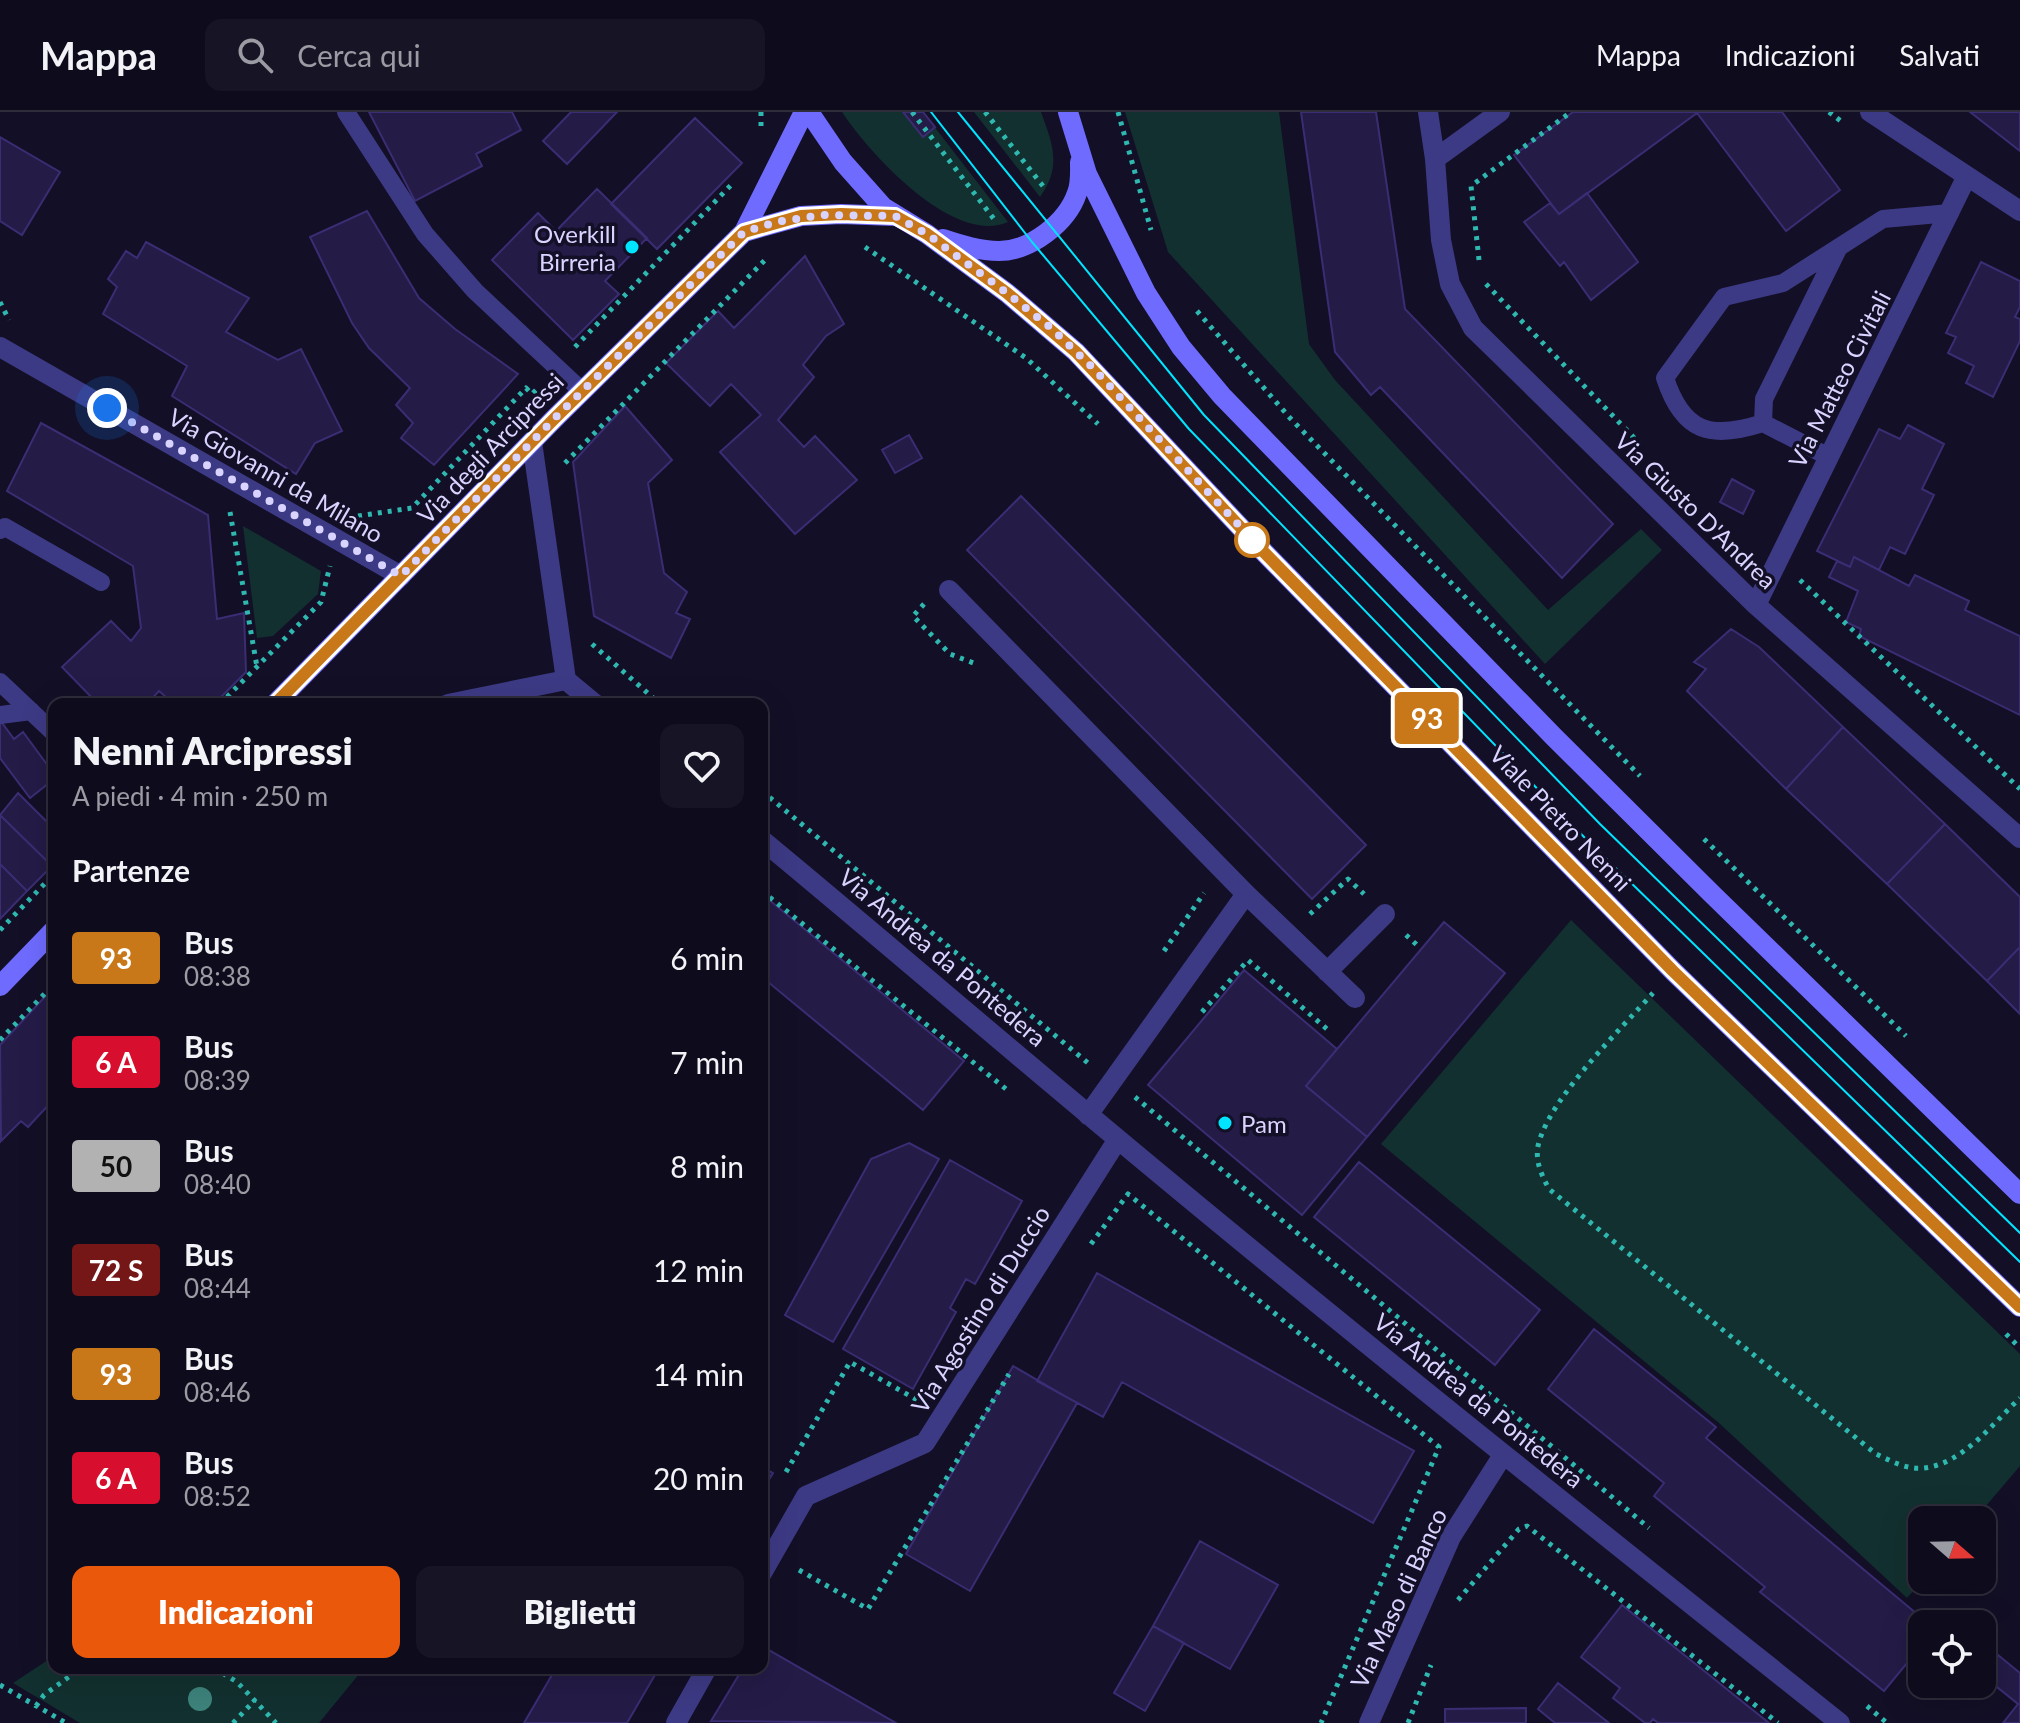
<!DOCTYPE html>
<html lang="it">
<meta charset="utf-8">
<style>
:root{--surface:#0e0b1c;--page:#171425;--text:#f1f3f6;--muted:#9b9ba3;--line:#2e2b3b;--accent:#ea580c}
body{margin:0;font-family:Lato,sans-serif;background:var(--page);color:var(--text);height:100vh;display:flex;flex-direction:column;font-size:30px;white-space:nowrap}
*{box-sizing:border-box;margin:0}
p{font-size:26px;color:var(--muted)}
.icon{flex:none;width:44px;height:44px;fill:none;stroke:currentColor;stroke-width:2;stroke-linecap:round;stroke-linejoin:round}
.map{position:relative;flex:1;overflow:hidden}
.sheet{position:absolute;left:48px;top:586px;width:720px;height:976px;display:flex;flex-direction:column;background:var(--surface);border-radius:16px;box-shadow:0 8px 32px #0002,0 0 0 2px var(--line)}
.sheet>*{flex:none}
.badge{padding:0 16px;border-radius:6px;font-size:28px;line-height:52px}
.needle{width:52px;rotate:110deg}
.buttons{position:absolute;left:1908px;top:1394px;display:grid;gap:16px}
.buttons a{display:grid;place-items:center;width:88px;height:88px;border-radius:16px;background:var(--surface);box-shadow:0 8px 32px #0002,0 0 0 2px var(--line);font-size:40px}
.you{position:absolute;width:40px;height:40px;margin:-20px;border:6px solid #fff;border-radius:50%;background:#1a73e8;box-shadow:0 0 0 12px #1a73e833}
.map>.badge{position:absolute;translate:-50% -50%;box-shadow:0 0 0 4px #fff}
h2{padding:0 24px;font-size:30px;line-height:72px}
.round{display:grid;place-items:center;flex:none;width:84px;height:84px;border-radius:16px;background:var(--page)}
.overview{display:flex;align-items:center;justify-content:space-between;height:136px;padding:0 24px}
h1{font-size:38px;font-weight:800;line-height:60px}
.button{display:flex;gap:16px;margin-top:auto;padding:16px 24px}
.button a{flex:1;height:92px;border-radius:16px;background:var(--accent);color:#fff;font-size:32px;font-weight:800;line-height:92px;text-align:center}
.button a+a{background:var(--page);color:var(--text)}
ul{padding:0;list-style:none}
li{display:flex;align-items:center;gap:24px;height:104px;padding:0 24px}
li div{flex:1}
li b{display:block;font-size:30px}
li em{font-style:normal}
li .badge{min-width:88px;font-weight:700;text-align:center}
header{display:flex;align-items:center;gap:48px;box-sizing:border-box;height:112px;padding:0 40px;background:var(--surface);border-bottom:2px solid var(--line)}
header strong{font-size:38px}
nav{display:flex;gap:44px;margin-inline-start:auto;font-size:28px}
.search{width:560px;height:72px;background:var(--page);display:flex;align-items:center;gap:20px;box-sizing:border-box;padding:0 28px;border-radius:16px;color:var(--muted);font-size:30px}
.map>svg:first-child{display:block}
</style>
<header>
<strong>Mappa</strong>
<div class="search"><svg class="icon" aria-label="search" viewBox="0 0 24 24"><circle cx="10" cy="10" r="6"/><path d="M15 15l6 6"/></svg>Cerca qui</div>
<nav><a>Mappa</a><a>Indicazioni</a><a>Salvati</a></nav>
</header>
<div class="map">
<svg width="2020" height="1611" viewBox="0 0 2020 1611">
<rect width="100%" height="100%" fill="#130f26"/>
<path fill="#12302f" d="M842 0H923L1008 110C953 134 869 41 842 0Z
M974 0H1041C1053 33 1062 54 1040 85Z
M1125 0H1279L1309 232 1335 268 1548 498 1641 417 1662 438 1545 552 1168 140Z
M243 414 321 459 318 482 273 524 257 526Z
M1571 808 2020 1242V1354L1974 1408H1922L1923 1468 1907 1486 1719 1311 1381 1032Z
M54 1544V1556H364L319 1611H80L13 1571Z"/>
<path fill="#241b47" stroke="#3b2d73" stroke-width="2" d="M369 0H512L521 18 476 42 482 54 415 89Z
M571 0H617L567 52 543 29Z
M903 0H923L935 15 923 25Z
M1301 0H1376L1405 197 1613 412 1562 466 1380 275 1371 283 1335 240Z
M1573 0H1782L1840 78 1786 119 1697 1 1559 102 1514 43Z
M1970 0H2020V39Z
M695 6 742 51 657 137 611 92Z
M0 25 60 60 22 123 0 109Z
M597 77 647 126 605 169 619 182 573 228 492 148 538 101 556 119Z
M1587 81 1638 150 1591 188 1564 150 1560 154 1524 110 1550 91 1559 102Z
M367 99 419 186 455 217 518 262 434 353 401 326 413 311 396 293 410 276 369 236 352 211 310 125Z
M146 130 249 186 226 220 278 248 301 237 342 319 315 331 296 362 172 284 187 254 103 202 117 175 108 167 126 139 137 146Z
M805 144 844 212 826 224 803 253 814 265 778 308 804 335 815 324 857 368 795 422 720 340 761 303 731 272 710 294 666 251 718 199 734 216Z
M1981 150 2020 169V195L2015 205 2020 207V229L1993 285 1966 271 1974 254 1948 241 1956 225 1946 221Z
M625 294 672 348 648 371 664 461 687 480 676 501 690 507 671 546 594 504 573 350Z
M41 311 208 403 217 507 244 501 246 560 214 592H174L159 579 147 592H98L62 555 111 509 131 529 141 516 133 454 7 379Z
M1908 313 1944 332 1922 377 1934 383 1905 442 1890 435 1879 458 1854 445 1850 455 1817 439 1879 317 1900 327Z
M909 323 922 346 895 361 882 338Z
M1732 367 1754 379 1743 402 1720 390Z
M1021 384 1366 733 1312 787 967 438Z
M1854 445 1909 474 1915 463 1969 489 1965 498 2020 524V603L1859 524 1861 517 1846 510 1858 479 1829 465 1837 449 1850 455Z
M1731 517 1759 535 1843 615 1786 677 1687 579 1706 557 1694 550Z
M0 608 14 627 23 620 54 662V667L30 686 0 646Z
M1843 615 1945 712 1887 772 1786 677Z
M18 681 54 717 52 754 0 703Z
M0 703 52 754 27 779 0 752Z
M1945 712 2020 785V835L1987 869 1887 772Z
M0 752 27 779 0 807Z
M762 782 964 949 923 998 762 865Z
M1444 810 1505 861 1367 1025 1306 974Z
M2020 835V902L1987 869Z
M1244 858 1337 937 1306 974 1367 1025 1302 1103 1148 973Z
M54 875V987L28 1015 21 1009 1 1029 0 933Z
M909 1031 939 1047 833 1230 785 1203 871 1047Z
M950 1048 1022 1089 975 1172 966 1167 950 1196 956 1200 913 1277 843 1237Z
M1359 1050 1540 1198 1495 1253 1314 1105Z
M1097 1161 1414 1339 1373 1411 1122 1270 1103 1305 1037 1269Z
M1594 1217 1716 1315 1706 1326 1929 1512H1922V1533L1884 1579 1760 1480 1765 1475 1654 1384 1664 1371 1548 1277Z
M1013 1254 1077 1291 970 1479 906 1442Z
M762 1355 773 1361 762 1379Z
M1200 1429 1278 1473 1230 1557 1153 1514Z
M1622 1493 1769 1611H1658L1653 1607 1650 1611H1645L1613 1586 1620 1576 1581 1545Z
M1153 1514 1184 1531 1145 1599 1114 1581Z
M762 1534 896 1611 711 1609 743 1556H762Z
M1998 1543 2020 1561V1611H2003L2018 1592 1982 1563Z
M556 1556H659L627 1611H524Z
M1558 1571 1609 1611H1555L1538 1597Z
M1526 1596V1611H1445V1597Z"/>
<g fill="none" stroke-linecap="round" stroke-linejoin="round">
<path stroke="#2fb8b0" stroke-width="5" stroke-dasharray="4 6" stroke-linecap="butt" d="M761 0V15
M912 0 997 111
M985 0 1046 78
M1118 0 1151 118
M1829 0 1842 10
M865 135 1026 246 1098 312
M1479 148 1471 74 1571 0
M1486 172 1640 332
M0 190 9 208
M1197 199 1290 306 1640 664
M575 235 732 72
M565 351 766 147
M230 400 257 555
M358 404 412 396 526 276 532 282 536 278
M1800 468 2020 677
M924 492 913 504 950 542 976 552
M592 532 660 592
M220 592 321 490 330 454
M762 679 1088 951 1089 949
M1704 727 1906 924
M762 779 1006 977
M1310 802 1348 767 1364 782
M0 818 54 762
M1406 823 1418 834
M1164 839 1204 781
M1653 881C1620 918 1552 984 1539 1030 1534 1047 1541 1062 1549 1077L1876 1342C1891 1349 1907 1358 1924 1356 1963 1352 1994 1310 2020 1286
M1202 900 1248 848 1328 918
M0 928 54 872
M1135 985 1649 1416
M1091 1132 1128 1082 1439 1335 1321 1611
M2006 1222 2020 1236
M786 1360 850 1250 919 1289
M799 1458 868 1497 1009 1262
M1458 1488 1519 1417 1527 1414 1778 1611
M762 1500 768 1489
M214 1556 237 1570 276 1611
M0 1573 66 1611
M36 1594 44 1583 81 1556
M1867 1594 1887 1611
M233 1611 255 1588
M1408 1611 1431 1553"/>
<path stroke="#3d3a85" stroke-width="18" d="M346 0 425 122 475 179 582 279
M1763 311 1764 287 1838 137
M1829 345 1763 311C1711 328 1683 321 1665 266L1724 185 1783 171 1883 107 1950 101
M0 418 5 415 101 470
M0 570 54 621
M0 603 31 599"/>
<path stroke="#3d3a85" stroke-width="20" d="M1428 0 1435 47
M1500 0 1435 47 1441 128 1450 172 1473 216 1756 493 2020 726
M1870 0 2020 99
M0 235 401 464
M532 330 566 568 595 592
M949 478 1246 782 1355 886
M1756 493 1967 64
M448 592 566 568
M762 728C872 819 980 912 1089 1003 1336 1210 1588 1410 1840 1611
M1327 860 1385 802
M1088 1003 1246 782
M762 1461 806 1384 925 1331 1118 1027
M676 1611 707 1556
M1369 1611 1451 1425 1503 1343"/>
<path stroke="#6f6bff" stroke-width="20" d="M809 0 843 50 883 95 927 122 1007 181 1076 240 1258 434 1673 859 2020 1195
M1068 0 1087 62 1146 181 1181 235 1222 284 1554 625 1712 782 2020 1082
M744 120 801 104 841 102 895 104
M943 127C961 133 980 139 999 139 1030 139 1067 111 1077 81 1081 71 1080 60 1080 50
M275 592 556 305 744 120 804 0
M0 874 54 818"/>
<path stroke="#00e5ff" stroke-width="2" d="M931 0 1032 130 1189 317 1585 726 2020 1150
M958 0 1204 303 1600 712 2020 1121"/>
</g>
<circle fill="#3d827b" cx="200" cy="1587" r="12"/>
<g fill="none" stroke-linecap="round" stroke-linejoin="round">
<defs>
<path id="line" d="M275 592 556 305 744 120 801 104 841 102 895 104 927 122 1007 181 1076 240 1258 434 1673 859 2020 1195"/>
</defs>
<use href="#line" stroke="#fff" stroke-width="18"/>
<use href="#line" stroke="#c87819" stroke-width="12"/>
<path stroke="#d9d4ff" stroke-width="8" stroke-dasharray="0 14.4" d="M107 296 401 464 556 305 744 120 776 110 822 103 895 104 927 122 1007 181 1051 216 1093 256 1258 434 1252 428"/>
</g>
<g fill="#00e5ff" stroke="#130f26" stroke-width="3">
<circle cx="632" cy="135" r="8"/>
<circle cx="1225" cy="1011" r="8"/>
</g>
<circle fill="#fff" stroke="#c87819" stroke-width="4" cx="1252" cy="428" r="16"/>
<g text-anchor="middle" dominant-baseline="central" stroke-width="7" stroke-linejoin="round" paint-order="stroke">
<g font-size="24" fill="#d9d4ff" stroke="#130f26" text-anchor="end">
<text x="616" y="121">Overkill<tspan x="616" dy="28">Birreria</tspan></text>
<text x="1241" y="1011" text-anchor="start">Pam</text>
</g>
<g font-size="24" fill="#d9d4ff" stroke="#130f26">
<text transform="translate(1839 267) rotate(-63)">Via Matteo Civitali</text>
<text transform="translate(490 336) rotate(-46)">Via degli Arcipressi</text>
<text transform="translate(276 363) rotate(30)">Via Giovanni da Milano</text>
<text transform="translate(1696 398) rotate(44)">Via Giusto D'Andrea</text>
<text transform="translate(1561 706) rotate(46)">Viale Pietro Nenni</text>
<text transform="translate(943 845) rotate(40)">Via Andrea da Pontedera</text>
<text transform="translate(980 1197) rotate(-58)">Via Agostino di Duccio</text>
<text transform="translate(1479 1288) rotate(39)">Via Andrea da Pontedera</text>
<text transform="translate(1398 1486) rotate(-65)">Via Maso di Banco</text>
</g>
</g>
</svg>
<div class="buttons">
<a><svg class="needle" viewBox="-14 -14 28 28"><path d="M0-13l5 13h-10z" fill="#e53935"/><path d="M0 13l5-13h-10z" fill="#9b9ba3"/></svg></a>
<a><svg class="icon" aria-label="locate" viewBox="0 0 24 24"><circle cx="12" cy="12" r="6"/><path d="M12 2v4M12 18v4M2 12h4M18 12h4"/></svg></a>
</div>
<div class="you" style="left:107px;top:296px"></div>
<b class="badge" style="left:1427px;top:606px;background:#c87819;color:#fff">93</b>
<section class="sheet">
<div class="overview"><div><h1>Nenni Arcipressi</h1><p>A piedi · 4 min · 250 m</p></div><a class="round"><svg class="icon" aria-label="heart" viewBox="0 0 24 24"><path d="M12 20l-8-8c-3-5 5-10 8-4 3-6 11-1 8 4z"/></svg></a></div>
<h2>Partenze</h2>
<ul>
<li><span class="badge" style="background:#c87819;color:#fff">93</span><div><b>Bus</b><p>08:38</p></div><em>6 min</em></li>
<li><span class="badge" style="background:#d70e2d;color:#fff">6 A</span><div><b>Bus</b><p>08:39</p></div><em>7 min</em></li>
<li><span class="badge" style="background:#b2b2b2;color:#111">50</span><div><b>Bus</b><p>08:40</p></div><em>8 min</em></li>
<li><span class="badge" style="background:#751617;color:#fff">72 S</span><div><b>Bus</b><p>08:44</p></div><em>12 min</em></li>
<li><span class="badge" style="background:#c87819;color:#fff">93</span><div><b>Bus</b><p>08:46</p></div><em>14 min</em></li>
<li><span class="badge" style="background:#d70e2d;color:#fff">6 A</span><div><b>Bus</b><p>08:52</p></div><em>20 min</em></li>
</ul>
<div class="button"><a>Indicazioni</a><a>Biglietti</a></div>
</section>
</div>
